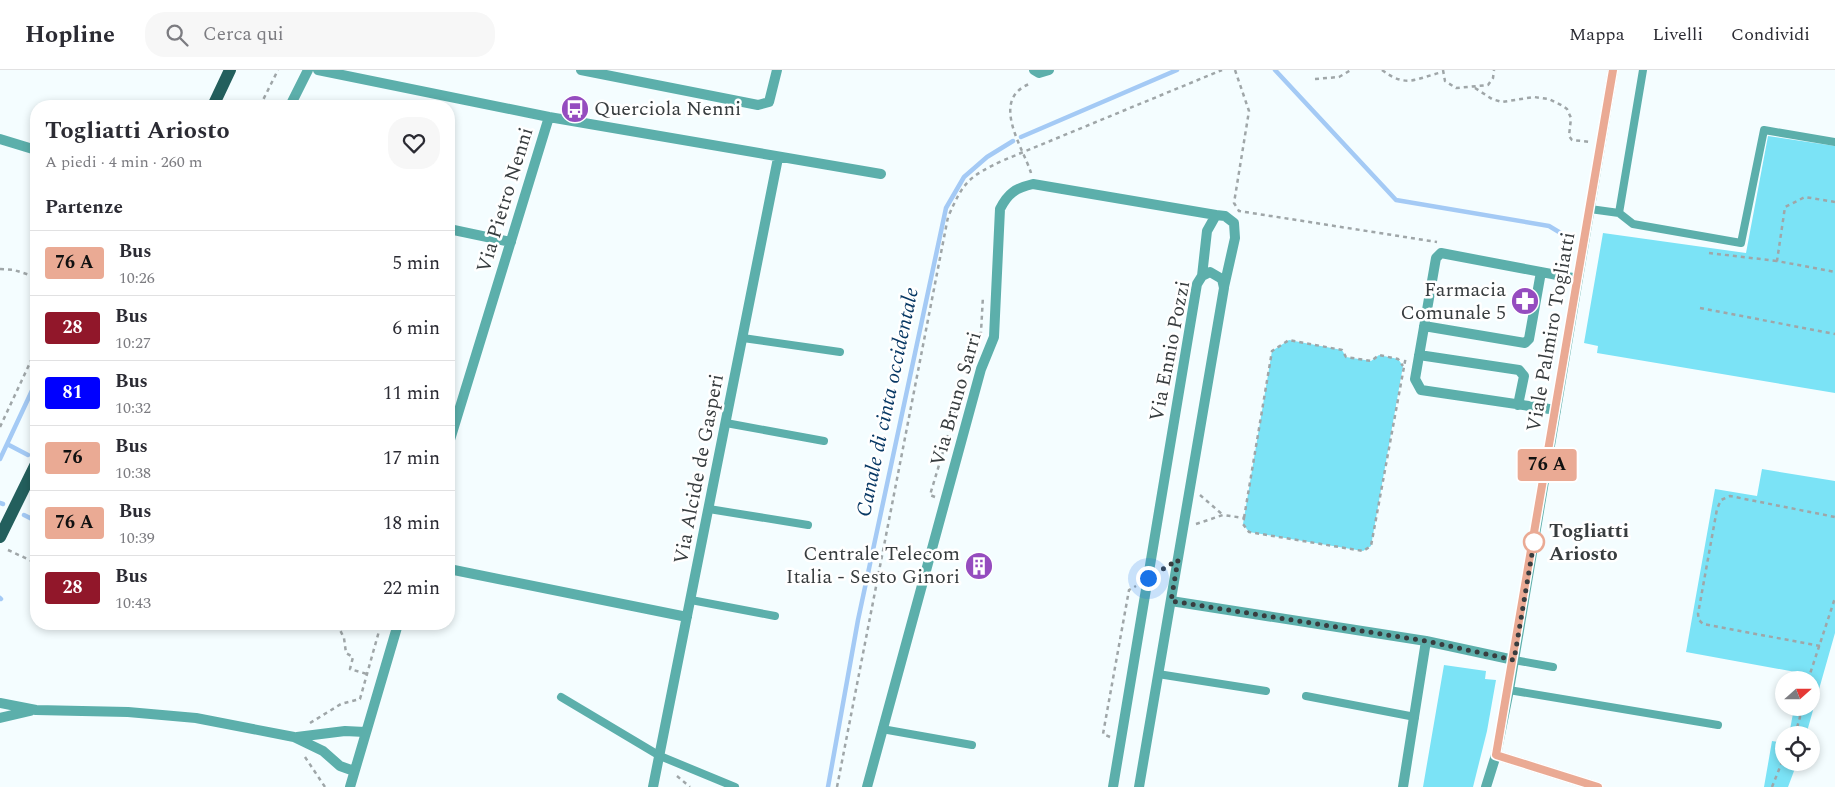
<!DOCTYPE html>
<html lang="it">
<meta charset="utf-8">
<style>
:root{--surface:#fff;--page:#f7f7f7;--text:#2b2b33;--muted:#7c7c81;--line:#e1e1e2}
body{margin:0;font-family:Spectral,serif;background:var(--page);color:var(--text);height:100vh;display:flex;flex-direction:column;font-size:19px;white-space:nowrap}
*{box-sizing:border-box;margin:0}
p{font-size:16px;color:var(--muted)}
.icon{flex:none;width:28px;height:28px;fill:none;stroke:currentColor;stroke-width:2;stroke-linecap:round;stroke-linejoin:round}
.map{position:relative;flex:1;overflow:hidden}
.side{position:absolute;left:30px;top:30px;width:425px;height:530px;display:flex;flex-direction:column;background:var(--surface);border-radius:20px;box-shadow:0 2px 8px #0003}
.side>*{flex:none}
.badge{padding:0 10px;border-radius:4px;font-size:18px;line-height:32px}
.needle{width:32px;rotate:69deg}
.tools{position:absolute;left:1775px;top:601px;display:grid;gap:10px}
.tools a{display:grid;place-items:center;width:45px;height:45px;border-radius:50%;background:var(--surface);box-shadow:0 2px 8px #0003;font-size:25px}
.you{position:absolute;width:25px;height:25px;margin:-12px;border:4px solid #fff;border-radius:50%;background:#1a73e8;box-shadow:0 0 0 8px #1a73e833}
.map>.badge{position:absolute;translate:-50% -50%;box-shadow:0 0 0 2px #fff}
h2{padding:0 15px;font-size:19px;line-height:45px}
.round{display:grid;place-items:center;flex:none;width:52px;height:52px;border-radius:20px;background:var(--page)}
.overview{display:flex;align-items:center;justify-content:space-between;height:85px;padding:0 15px}
h1{font-size:24px;font-weight:700;line-height:38px}
ul{padding:0;list-style:none}
li{display:flex;align-items:center;gap:15px;height:65px;padding:0 15px;border-top:1px solid var(--line)}
li div{flex:1}
li b{display:block;font-size:19px}
li em{font-style:normal}
li .badge{min-width:55px;font-weight:700;text-align:center}
header{display:flex;align-items:center;gap:30px;box-sizing:border-box;height:70px;padding:0 25px;background:var(--surface);border-bottom:1px solid var(--line)}
header strong{font-size:24px}
nav{display:flex;gap:28px;margin-inline-start:auto;font-size:18px}
.search{width:350px;height:45px;background:var(--page);display:flex;align-items:center;gap:12px;box-sizing:border-box;padding:0 18px;border-radius:20px;color:var(--muted);font-size:19px}
.map>svg:first-child{display:block}
</style>
<header>
<strong>Hopline</strong>
<div class="search"><svg class="icon" aria-label="search" viewBox="0 0 24 24"><circle cx="10" cy="10" r="6"/><path d="M15 15l6 6"/></svg>Cerca qui</div>
<nav><a>Mappa</a><a>Livelli</a><a>Condividi</a></nav>
</header>
<div class="map">
<svg width="1835" height="717" viewBox="0 0 1835 717">
<rect width="100%" height="100%" fill="#f4fdff"/>
<path fill="#7be3f6" d="M1768 66 1835 76V323L1597 283 1598 276 1584 273 1603 163 1746 183Z
M1289 270 1342 280 1346 287 1371 291 1379 285 1398 289 1403 296 1371 476 1363 481 1249 462 1243 454 1272 281Z
M1762 399 1835 411V563L1806 665H1789L1794 638H1811V610H1800L1801 603 1686 582 1715 419 1757 426Z
M1444 595 1486 601 1485 609 1496 610 1487 661 1473 717H1423Z
M1772 671 1784 673V692L1797 693 1788 717H1764Z"/>
<g fill="none" stroke-linecap="round" stroke-linejoin="round">
<path stroke="#a4caf5" stroke-width="4.5" d="M1275 0 1396 130 1549 156 1564 165
M1021 67 1177 0
M7 374 28 385
M0 389 36 312
M0 433 3 434
M24 445 36 451
M0 528 1 529
M828 717 858 550 946 138 964 107 987 87 1013 71"/>
<path stroke="#9fa6a8" stroke-width="2.5" stroke-dasharray="4 4" stroke-linecap="butt" d="M1235 0 1249 41 1234 133 1239 141 1437 172
M1382 0C1407 19 1416 8 1443 2
M1443 0 1445 11 1456 18 1488 15 1493 8 1494 0
M1315 9 1339 7 1351 0
M1475 18 1492 29 1502 32 1534 27 1549 29 1563 36 1567 39 1571 48 1569 66 1572 70 1591 72
M260 36 278 0
M1031 103C1023 77 988 28 1032 13
M1835 132 1805 127 1785 137 1777 191 1835 202
M1709 183 1777 191
M0 199 14 200 36 207
M1700 238 1835 264
M977 273 981 262 983 226
M0 357 36 280
M1200 425 1223 445
M935 427 930 425 955 342
M1244 448 1272 281 1289 270 1342 280 1346 287 1371 291 1379 285 1398 289 1403 296
M1196 454 1223 445 1244 448 1243 454 1249 462 1363 481 1371 476 1406 286
M8 480 36 493
M337 554 344 568 346 583 353 587 350 599 367 604
M1820 576 1703 554 1699 550 1698 544 1717 439 1721 430 1730 426 1835 447
M1808 610 1835 528
M310 653 341 634 360 629 381 554
M1795 665 1800 647 1799 638
M1110 667 1103 664 1129 520 1136 516
M305 687 325 717
M677 706 690 717
M837 717 948 147C964 111 968 107 1004 90L1222 0
M1772 717 1784 687"/>
<path stroke="#5cafab" stroke-width="8" d="M1590 139 1619 143 1643 0
M1619 143 1633 154 1741 173 1764 60 1835 72
M743 268 840 282
M726 353 824 371
M709 439 808 455
M691 530 775 546
M1514 590 1553 597
M1158 604 1266 621
M1509 620 1718 655
M1306 626 1415 647
M561 627 660 686 735 717
M882 659 972 675"/>
<path stroke="#5cafab" stroke-width="10" d="M318 0 549 47 881 104
M581 0 758 35 769 32 777 0
M1034 0 1039 3 1049 0
M290 36 308 0
M0 69 36 80
M449 159 511 172
M1202 206 1207 161 1216 145 1225 146 1234 153 1235 168 1224 217
M1424 256 1525 273 1529 269 1541 202
M1419 285 1519 300 1524 306 1518 335
M1556 340 1421 320 1415 309 1436 188 1441 183 1578 209
M449 373 549 47
M449 499 687 547
M1171 531 1426 571 1514 590
M0 633 36 640 128 642 196 648 294 667 323 681 340 696 354 701
M0 648 30 641
M297 667 345 661 365 662
M1496 685 1598 717
M350 717 398 554
M653 717 778 88
M867 717 981 299 994 267 1000 139C1008 123 1016 118 1033 114L1216 145
M1113 717 1197 214 1202 206 1210 202 1222 209 1224 218 1139 717
M1403 717 1426 571"/>
<path stroke="#5cafab" stroke-width="10" d="M1486 717 1496 685 1509 620 1613 0"/>
<path stroke="#235f5d" stroke-width="12" d="M213 36 230 0
M0 467 36 394"/>
</g>
<g fill="none" stroke-linecap="round" stroke-linejoin="round">
<defs>
<path id="line" d="M1598 717 1496 685 1613 0"/>
</defs>
<use href="#line" stroke="#fff" stroke-width="11"/>
<use href="#line" stroke="#eaaa94" stroke-width="8"/>
<path stroke="#383d3f" stroke-width="5" stroke-dasharray="0 9" d="M1148 508 1178 490 1171 531 1426 571 1514 590 1534 472"/>
</g>
<defs>
<symbol id="bus-disc" viewBox="-11 -11 22 22"><circle r="9.5" fill="#954cbf" stroke="#fff"/><path d="M-5-6H5V4H4V6H2V4H-2V6H-4V4H-5ZM-3.5-4V0h7V-4ZM-3.5 1.2v1.5H-2V1.2ZM2 1.2v1.5H3.5V1.2Z" fill="#fff"/></symbol>
<symbol id="pharmacy-disc" viewBox="-11 -11 22 22"><circle r="9.5" fill="#954cbf" stroke="#fff"/><path d="M-2-6h4v4h4v4h-4v4h-4v-4h-4v-4h4Z" fill="#fff"/></symbol>
<symbol id="building-disc" viewBox="-11 -11 22 22"><circle r="9.5" fill="#954cbf" stroke="#fff"/><path d="M-4-6H4V6H1V3H-1V6H-4ZM-2.5-4.3h1.7v1.8h-1.7ZM.8-4.3h1.7v1.8H.8ZM-2.5-1h1.7V.8h-1.7ZM.8-1h1.7V.8H.8Z" fill="#fff"/></symbol>
</defs>
<g fill-rule="evenodd">
<use href="#bus-disc" x="559" y="23" width="32" height="32"/>
<use href="#pharmacy-disc" x="1509" y="215" width="32" height="32"/>
<use href="#building-disc" x="963" y="480" width="32" height="32"/>
</g>
<circle fill="#fff" stroke="#eaaa94" stroke-width="2.5" cx="1534" cy="472" r="10"/>
<g text-anchor="middle" dominant-baseline="central" stroke-width="5" stroke-linejoin="round" paint-order="stroke">
<g font-size="20" fill="#383d3f" stroke="#fff" text-anchor="end">
<text x="594" y="39" text-anchor="start">Querciola Nenni</text>
<text x="1506" y="220">Farmacia<tspan x="1506" dy="23">Comunale 5</tspan></text>
<text x="960" y="484">Centrale Telecom<tspan x="960" dy="23">Italia - Sesto Ginori</tspan></text>
</g>
<g font-size="20" fill="#383d3f" stroke="#fff">
<text transform="translate(505 130) rotate(-73)">Via Pietro Nenni</text>
<text transform="translate(1551 262) rotate(-80)">Viale Palmiro Togliatti</text>
<text transform="translate(1170 281) rotate(-79)">Via Ennio Pozzi</text>
<text transform="translate(956 329) rotate(-74)">Via Bruno Sarri</text>
<text transform="translate(699 399) rotate(-79)">Via Alcide de Gasperi</text>
</g>
<g font-size="20" font-weight="bold" fill="#383d3f" stroke="#fff" text-anchor="start">
<text x="1549" y="461">Togliatti<tspan x="1549" dy="23">Ariosto</tspan></text>
</g>
<g font-size="21" font-style="italic" fill="#093965" stroke="#fff">
<text transform="translate(888 332) rotate(-78)">Canale di cinta occidentale</text>
</g>
</g>
</svg>
<div class="tools">
<a><svg class="needle" viewBox="-14 -14 28 28"><path d="M0-13l5 13h-10z" fill="#e53935"/><path d="M0 13l5-13h-10z" fill="#7c7c81"/></svg></a>
<a><svg class="icon" aria-label="locate" viewBox="0 0 24 24"><circle cx="12" cy="12" r="6"/><path d="M12 2v4M12 18v4M2 12h4M18 12h4"/></svg></a>
</div>
<div class="you" style="left:1148px;top:508px"></div>
<b class="badge" style="left:1547px;top:395px;background:#eaaa94;color:#111">76 A</b>
<section class="side">
<div class="overview"><div><h1>Togliatti Ariosto</h1><p>A piedi · 4 min · 260 m</p></div><a class="round"><svg class="icon" aria-label="heart" viewBox="0 0 24 24"><path d="M12 20l-8-8c-3-5 5-10 8-4 3-6 11-1 8 4z"/></svg></a></div>
<h2>Partenze</h2>
<ul>
<li><span class="badge" style="background:#eaaa94;color:#111">76 A</span><div><b>Bus</b><p>10:26</p></div><em>5 min</em></li>
<li><span class="badge" style="background:#91172a;color:#fff">28</span><div><b>Bus</b><p>10:27</p></div><em>6 min</em></li>
<li><span class="badge" style="background:#00f;color:#fff">81</span><div><b>Bus</b><p>10:32</p></div><em>11 min</em></li>
<li><span class="badge" style="background:#eaaa94;color:#111">76</span><div><b>Bus</b><p>10:38</p></div><em>17 min</em></li>
<li><span class="badge" style="background:#eaaa94;color:#111">76 A</span><div><b>Bus</b><p>10:39</p></div><em>18 min</em></li>
<li><span class="badge" style="background:#91172a;color:#fff">28</span><div><b>Bus</b><p>10:43</p></div><em>22 min</em></li>
</ul>
</section>
</div>
